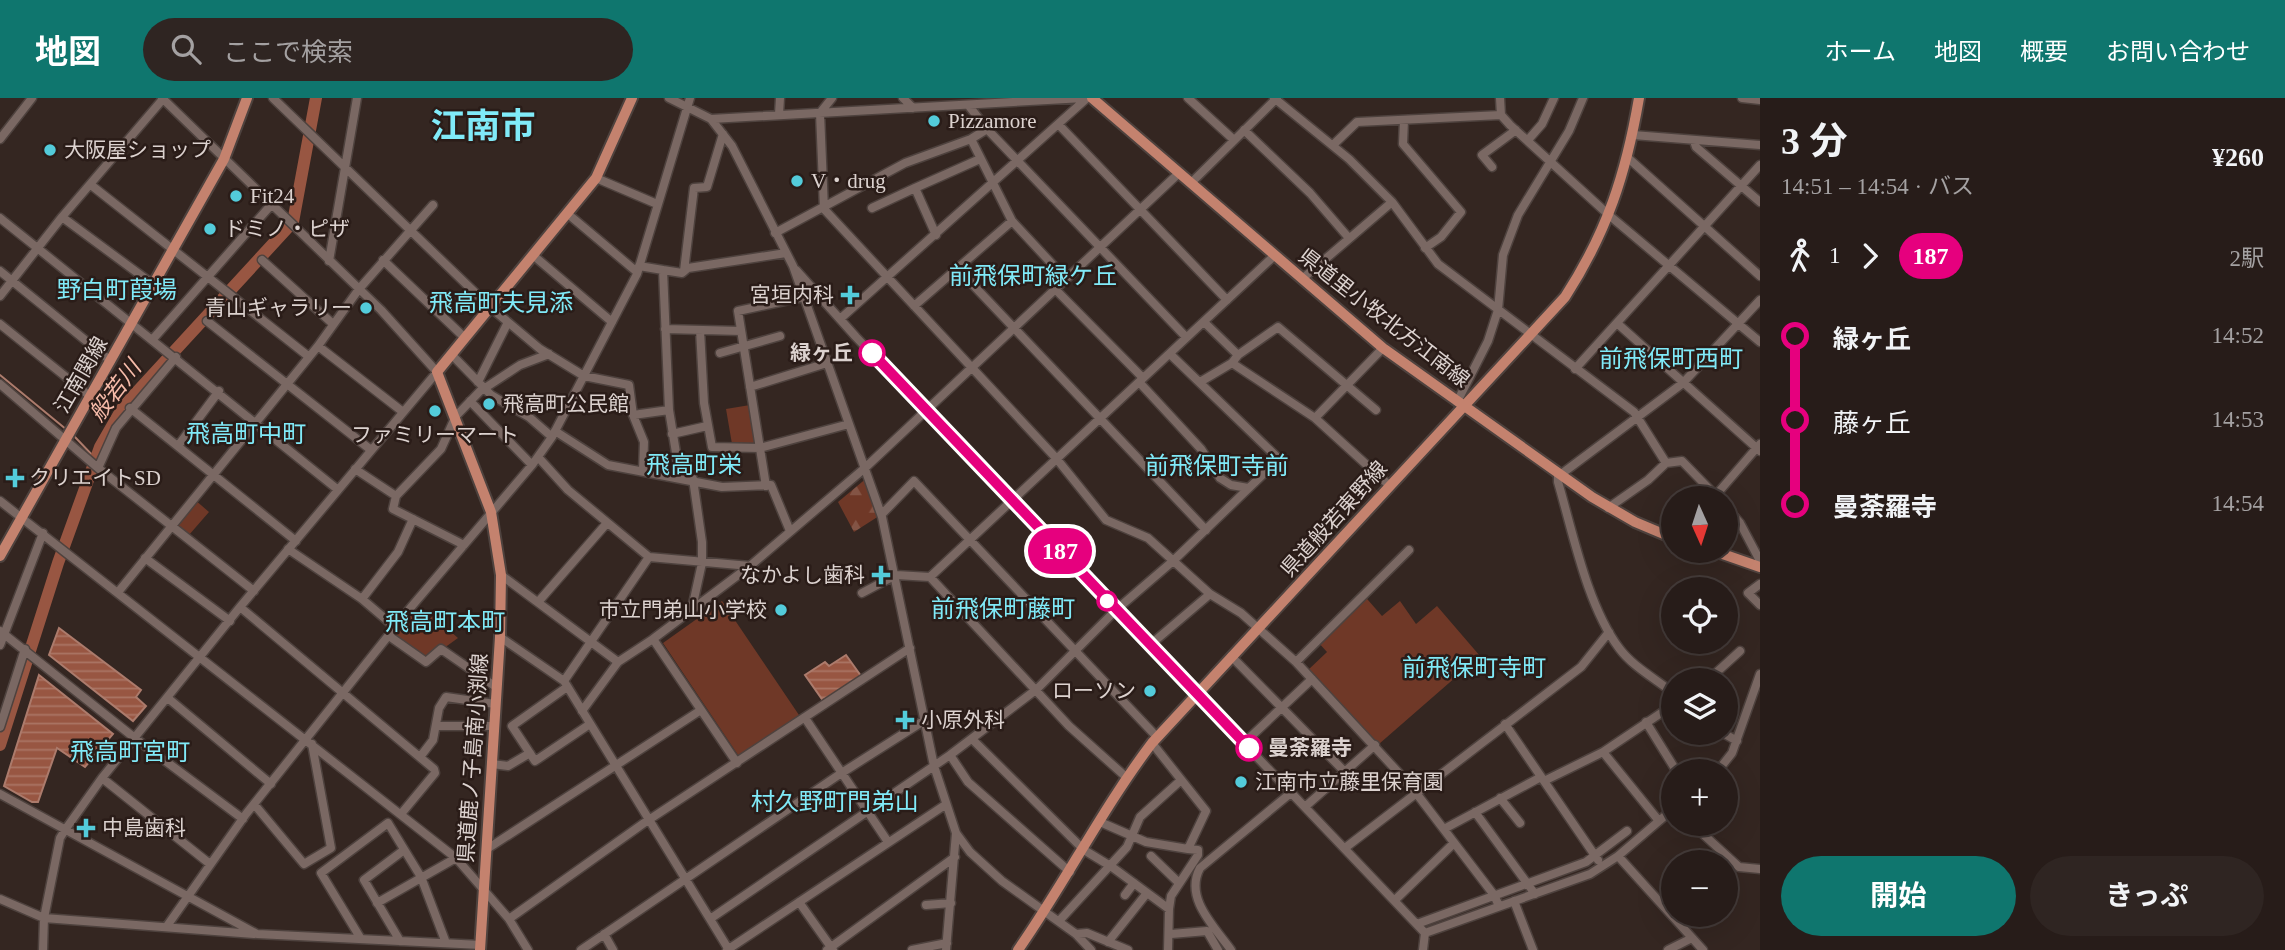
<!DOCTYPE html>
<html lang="ja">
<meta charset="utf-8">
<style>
:root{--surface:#271c19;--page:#2f2522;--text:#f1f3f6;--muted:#a4a1a2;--line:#433a38;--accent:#0f766e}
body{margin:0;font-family:"Times New Roman","Noto Sans JP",serif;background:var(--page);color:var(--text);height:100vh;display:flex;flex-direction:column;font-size:26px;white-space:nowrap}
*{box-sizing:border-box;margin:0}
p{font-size:23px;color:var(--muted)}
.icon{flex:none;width:38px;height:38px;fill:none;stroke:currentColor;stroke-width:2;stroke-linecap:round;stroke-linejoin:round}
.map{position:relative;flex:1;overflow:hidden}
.details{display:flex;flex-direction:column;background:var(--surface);width:525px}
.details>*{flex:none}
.badge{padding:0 14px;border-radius:23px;font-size:24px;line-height:46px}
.needle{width:46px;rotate:177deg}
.buttons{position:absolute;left:1661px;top:388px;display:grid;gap:14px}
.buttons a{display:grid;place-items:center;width:77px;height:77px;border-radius:50%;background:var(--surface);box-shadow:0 7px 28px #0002,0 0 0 2px var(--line);font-size:35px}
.map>.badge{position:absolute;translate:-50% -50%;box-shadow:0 0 0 4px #fff}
.legs{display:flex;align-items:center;gap:10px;height:77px;padding:0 21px;font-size:23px}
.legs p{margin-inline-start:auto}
.overview{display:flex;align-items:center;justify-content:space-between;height:119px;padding:0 21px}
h1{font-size:38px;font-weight:700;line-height:52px}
.primary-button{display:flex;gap:14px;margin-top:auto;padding:14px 21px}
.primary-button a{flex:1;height:80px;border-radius:42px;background:var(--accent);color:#fff;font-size:28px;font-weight:700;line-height:80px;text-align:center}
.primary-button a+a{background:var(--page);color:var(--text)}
ul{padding:0 21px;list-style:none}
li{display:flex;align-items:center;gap:24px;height:84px;font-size:26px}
li i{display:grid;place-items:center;width:10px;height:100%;margin:0 9px;background:currentColor}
li i::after{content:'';width:18px;height:18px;margin:-9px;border:5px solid;border-radius:50%;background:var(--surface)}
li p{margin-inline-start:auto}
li:first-child i{background:linear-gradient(#0000 50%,currentColor 0)}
li:last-child i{background:linear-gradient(currentColor 50%,#0000 0)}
header{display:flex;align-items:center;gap:42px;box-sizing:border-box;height:98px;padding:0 35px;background:var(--accent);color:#fff}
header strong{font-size:33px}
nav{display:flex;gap:38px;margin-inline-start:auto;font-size:24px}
.search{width:490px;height:63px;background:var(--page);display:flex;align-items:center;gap:18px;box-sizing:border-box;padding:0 24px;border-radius:38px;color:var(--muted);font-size:26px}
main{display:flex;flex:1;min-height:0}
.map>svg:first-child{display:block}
</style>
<header>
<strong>地図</strong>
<div class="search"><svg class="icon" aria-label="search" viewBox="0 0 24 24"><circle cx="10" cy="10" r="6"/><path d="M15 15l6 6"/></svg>ここで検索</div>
<nav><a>ホーム</a><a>地図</a><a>概要</a><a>お問い合わせ</a></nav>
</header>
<main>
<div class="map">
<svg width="1760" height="852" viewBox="0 0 1760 852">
<defs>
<pattern id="forest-firs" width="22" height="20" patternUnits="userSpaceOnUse" patternTransform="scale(1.75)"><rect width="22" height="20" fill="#6f3827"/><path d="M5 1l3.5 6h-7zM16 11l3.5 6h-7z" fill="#835445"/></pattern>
<pattern id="water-rules" width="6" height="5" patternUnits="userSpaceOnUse" patternTransform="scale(1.75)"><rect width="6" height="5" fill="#985642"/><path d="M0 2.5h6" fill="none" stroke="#aa7565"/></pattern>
</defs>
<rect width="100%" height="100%" fill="#342621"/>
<path fill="#6f3827" d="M750 307 757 347 732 346 726 311Z
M194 401 209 414 189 437 175 425Z
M1361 494 1382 518 1400 503 1416 526 1437 508 1480 558 1379 646 1307 573 1327 554 1317 543Z
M722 503 801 620 740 660 663 545Z
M412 511 427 523 433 518 458 540 426 563 391 538Z"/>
<path fill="url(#forest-firs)" d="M868 379 882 416 854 434 838 404Z"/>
<path fill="url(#water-rules)" stroke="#ac7b6c" stroke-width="2" d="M59 530 141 592 136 599 146 608 133 623 49 557Z
M846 557 861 578 824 604 805 577 825 564 829 568Z
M39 577 113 636 85 669 57 650 38 704H32L4 688Z"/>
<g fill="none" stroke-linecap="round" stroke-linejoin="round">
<path stroke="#ac7b6c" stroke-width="2" d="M0 277 67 332
M74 338 95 360"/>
<path stroke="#985642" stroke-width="12" d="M0 647 58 465 100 349 123 309 293 124 316 0"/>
<defs>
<path id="minor" d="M273 0 490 209 540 251 584 278 629 287 633 317 644 344 643 373
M669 0 711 21 732 48 793 168 882 419 934 668 956 735 970 754 1002 783 1076 836 1091 852
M832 0 820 15 824 111 1056 360 1106 422 1148 440 1210 496 1241 515 1296 564 1410 687 1494 797 1499 808
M903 0 913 10
M1188 0 1234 42
M1274 0 1349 61 1392 104 1438 166 1634 314 1666 365 1682 363 1719 401
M1500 0 1501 17 1510 27 1610 118 1760 244
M1742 0 1760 2
M969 8 987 31 1186 239
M779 16 780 0
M711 21 1084 0
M1404 22 1403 46 1461 114 1441 139 1425 150
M1059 27 1227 202
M1244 32 1310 95 1348 139
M1633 37 1760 47
M0 41 32 0
M971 41 1012 123 1066 181
M1528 42 1542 26 1554 0
M1694 43 1696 49 1760 104
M1333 47 1357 24 1501 17
M1627 59 1760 178
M1492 69 1482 57 1516 32
M596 80 657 106
M1191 85 1277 0
M91 87 308 258
M872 110 915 90
M568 116 637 174
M62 119 154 187
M0 120 337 391
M775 135 905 65 971 41 987 31
M936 137 915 90 980 61
M534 158 612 224
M262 162 333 226
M383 162 465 240
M329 163 357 0
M639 168 663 172 669 312 680 379
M957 170 1206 432
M663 172 682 175 688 170 786 155
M796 172 856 239 1425 835
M0 173 111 263
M684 173 694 90 707 89 723 36
M1302 181 1392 104
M1055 191 1143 280
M0 198 62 119 163 1
M914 208 1012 123
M840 221 1086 1
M207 223 371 352
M1204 224 1238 257 1232 265 1315 320 1383 250
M0 226 91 299
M1618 226 1760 353
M665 231 741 233
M700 232 704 305 712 349 760 350 849 326
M153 241 271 107
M318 248 403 314
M720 255 780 238
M452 257 491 297 529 319 552 339
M1238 257 1278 229 1376 312
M1575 271 1760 67
M478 284 508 224
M1139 284 1201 351 1220 380 1231 387 1248 390
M1200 284 1232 265
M0 286 98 370 254 493
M750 289 827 265
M485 290 520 267 549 256
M470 303 532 367
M1457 304 1488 243 1498 212 1503 157 1518 117 1569 33 1583 0
M130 310 296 443
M633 317 669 312
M455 319 484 289
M1315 320 1390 388
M555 333 608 367 722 389 771 387 790 433
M672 336 707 328
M178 348 219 293
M538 359 568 392 649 459 750 468
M98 370 116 330 176 259
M355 371 396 398 393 411 464 447
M1558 376V384C1573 435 1587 507 1619 550 1632 568 1656 581 1673 595
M1560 377 1683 285 1760 202
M766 388 738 213 803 199
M1716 397 1760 346
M396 398 441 351 455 320
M0 403 456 760 509 821 528 852
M1726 409 1740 425 1759 461 1757 468
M1608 410 1648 382 1666 365
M882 416 914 383 1157 639
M288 451 362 501 396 530
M145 460 230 523
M501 477 618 564
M930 479 1274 158
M1760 486 1748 495 1760 507
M119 493 318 248 359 191 433 107
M862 495 896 477 930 479 1069 628 1126 679
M362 501 398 454 413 421
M539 503 607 425
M240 509 434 671 435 675 401 716
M691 515 702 465V444L693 381
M0 533 136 641 243 721
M389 538 426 564 441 551 496 589
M500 539 564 583 729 852
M0 547 43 435
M1150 547 1210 496
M1231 558 1344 673
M1296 564 1409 452
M564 583 649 459
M1707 583 1740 553
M567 589 512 628 535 663 590 626
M169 601 271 686
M582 613 618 564 653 541
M805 620 888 744
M1646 624 1677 674
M1505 626 1598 762
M436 628H494
M0 629 25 551
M1723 635 1737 643
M972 641 1084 752 1112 769 1169 811 1168 852
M1244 645 1312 581
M1603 654 1659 723
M950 657 968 684 1070 774
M420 659 433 642 439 610 446 599 495 606
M737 665 653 541 750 468 866 369 1179 75
M492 666 508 668 530 655
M1717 674 1732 655 1760 576
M102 680 210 766
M1544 683 1603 654 1673 607
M0 696 257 836 481 847
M1500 700 1520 725
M254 706 304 766 331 750 312 646
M1306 708 1375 647
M1475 714 1535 796
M1100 724 1146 744 1188 751 1206 713 1152 645
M1692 726 1739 769 1760 771
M1444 731 1541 679
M1345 750 1581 569 1609 534
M487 751 701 612
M1151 758 1179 785
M1618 758 1703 852
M1125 797 1134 785
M0 801 44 820 254 836
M1395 802 1454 745
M1514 803 1533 852
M799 804 833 852
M377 805 456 760
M926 807 951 805
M1169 811 1171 798 1198 757V752L1188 751
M509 821 644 725 910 550
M710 821 950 657 1037 591 1116 512 1173 463 1279 361 1170 256
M1059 823 1127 749 1140 719 1180 683
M1417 826 1586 764 1627 733
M167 828 246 716 412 508 532 367 552 339 637 176 690 0
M1425 835 1590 776 1618 758 1673 711
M604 836 613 852
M1076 836 1087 835 1128 852
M1171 836 1207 833 1218 852
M361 841 321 775 388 725 421 779 446 845
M400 843 364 782 404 752
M1108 844 1147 795
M43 852 44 820 60 740 65 732 102 680 240 509 437 274 381 212 162 0
M581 852 840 676 925 622
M727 852 945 707
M827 852 955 759
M912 852 947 845
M946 852 956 735
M1231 852C1214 828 1184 800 1200 770L1292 694
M1423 852 1425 835
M1668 852 1692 840"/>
<path id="major" d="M1092 0 1383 250 1592 399 1635 424 1673 440
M1714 453 1760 469
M0 458 224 61 247 0
M480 852 500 539 501 477 491 414 437 274 596 80 632 0
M1018 852C1065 785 1102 711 1152 645L1565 199C1607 134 1626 76 1639 0"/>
</defs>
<use href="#minor" stroke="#4e423e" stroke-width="11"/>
<use href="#major" stroke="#4e423e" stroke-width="14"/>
<use href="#minor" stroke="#7a6863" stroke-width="8"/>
<use href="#major" stroke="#c4826e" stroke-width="10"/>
</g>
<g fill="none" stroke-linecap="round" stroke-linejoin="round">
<defs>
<path id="line-1" d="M872 255 1249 650"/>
</defs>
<use href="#line-1" stroke="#fff" stroke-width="16"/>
<use href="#line-1" stroke="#e6007e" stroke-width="10"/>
</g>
<g fill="#53cbda" stroke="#2a1c18" stroke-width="2.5">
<circle cx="934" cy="23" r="7"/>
<circle cx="50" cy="52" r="7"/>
<circle cx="797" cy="83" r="7"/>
<circle cx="236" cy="98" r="7"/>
<circle cx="210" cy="131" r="7"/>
<path d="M846.5 186.5h7v7h7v7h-7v7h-7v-7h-7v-7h7z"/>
<circle cx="366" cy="210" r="7"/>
<circle cx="489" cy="306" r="7"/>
<circle cx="435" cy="313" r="7"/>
<path d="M11.5 369.5h7v7h7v7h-7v7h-7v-7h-7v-7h7z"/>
<path d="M877.5 466.5h7v7h7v7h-7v7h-7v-7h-7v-7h7z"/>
<circle cx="781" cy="512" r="7"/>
<circle cx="1150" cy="593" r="7"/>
<path d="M901.5 611.5h7v7h7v7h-7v7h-7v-7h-7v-7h7z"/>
<circle cx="1241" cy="684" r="7"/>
<path d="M82.5 719.5h7v7h7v7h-7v7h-7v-7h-7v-7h7z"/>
</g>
<g fill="#fff" stroke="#e6007e" stroke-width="3.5">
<circle cx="872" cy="255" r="12"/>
<circle cx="1107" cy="503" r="9"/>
<circle cx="1249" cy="650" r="12"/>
</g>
<g text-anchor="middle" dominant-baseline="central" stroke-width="5" stroke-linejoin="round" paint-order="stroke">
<g font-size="21" fill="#dcd2cf" stroke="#2a1c18" text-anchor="start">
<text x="948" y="23">Pizzamore</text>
<text x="64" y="52">大阪屋ショップ</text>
<text x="811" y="83">V・drug</text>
<text x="250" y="98">Fit24</text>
<text x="224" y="131">ドミノ・ピザ</text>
<text x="834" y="197" text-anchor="end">宮垣内科</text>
<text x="352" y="210" text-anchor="end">青山ギャラリー</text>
<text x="503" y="306">飛高町公民館</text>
<text x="435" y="337" text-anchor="middle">ファミリーマート</text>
<text x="29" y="380">クリエイトSD</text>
<text x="865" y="477" text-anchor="end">なかよし歯科</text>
<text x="767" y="512" text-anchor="end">市立門弟山小学校</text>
<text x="1136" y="593" text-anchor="end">ローソン</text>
<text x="921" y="622">小原外科</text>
<text x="1255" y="684">江南市立藤里保育園</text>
<text x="102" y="730">中島歯科</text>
</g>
<g font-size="21" fill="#dcd2cf" stroke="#2a1c18">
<text transform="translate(1384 220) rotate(38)">県道里小牧北方江南線</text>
<text transform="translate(81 277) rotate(-60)">江南関線</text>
<text transform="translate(1334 421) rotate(-48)">県道般若東野線</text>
<text transform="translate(473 660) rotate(-86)">県道鹿ノ子島南小渕線</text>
</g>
<g font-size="21" font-weight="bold" fill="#dcd2cf" stroke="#2a1c18" text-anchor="end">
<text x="853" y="255">緑ヶ丘</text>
<text x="1268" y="650" text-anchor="start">曼荼羅寺</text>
</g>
<g font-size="23" font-style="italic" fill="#f6bba9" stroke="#2a1c18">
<text transform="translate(115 293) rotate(-53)">般若川</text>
</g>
<g font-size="24" fill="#80eaf8" stroke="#2a1c18">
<text x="1033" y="178">前飛保町緑ケ丘</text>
<text x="117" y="192">野白町葭場</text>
<text x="501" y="205">飛高町夫見添</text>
<text x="1671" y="261">前飛保町西町</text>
<text x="246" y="336">飛高町中町</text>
<text x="694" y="367">飛高町栄</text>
<text x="1217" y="368">前飛保町寺前</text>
<text x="1003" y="511">前飛保町藤町</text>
<text x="445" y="524">飛高町本町</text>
<text x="1474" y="570">前飛保町寺町</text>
<text x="130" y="654">飛高町宮町</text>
<text x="835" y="704">村久野町門弟山</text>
</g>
<g font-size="35" font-weight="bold" fill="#80eaf8" stroke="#2a1c18">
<text x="483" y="28">江南市</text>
</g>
</g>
</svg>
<div class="buttons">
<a><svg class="needle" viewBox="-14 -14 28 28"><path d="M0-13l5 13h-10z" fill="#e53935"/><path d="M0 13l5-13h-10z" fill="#a4a1a2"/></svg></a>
<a><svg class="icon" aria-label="locate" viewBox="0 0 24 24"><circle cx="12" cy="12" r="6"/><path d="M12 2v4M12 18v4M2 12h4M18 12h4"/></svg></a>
<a><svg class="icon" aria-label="layers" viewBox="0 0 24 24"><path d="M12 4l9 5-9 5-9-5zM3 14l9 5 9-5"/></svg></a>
<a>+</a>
<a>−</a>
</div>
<b class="badge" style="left:1060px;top:453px;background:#e6007e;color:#fff">187</b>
</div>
<section class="details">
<div class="overview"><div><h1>3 分</h1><p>14:51 – 14:54 · バス</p></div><b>¥260</b></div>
<div class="legs"><svg class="icon" aria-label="walk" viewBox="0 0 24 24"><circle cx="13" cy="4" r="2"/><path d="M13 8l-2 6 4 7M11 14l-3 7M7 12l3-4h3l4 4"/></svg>1<svg class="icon" aria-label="forward" viewBox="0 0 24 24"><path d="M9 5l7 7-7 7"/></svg><b class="badge" style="background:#e6007e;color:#fff">187</b><p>2駅</p></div>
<ul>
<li><i style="color:#e6007e"></i><b>緑ヶ丘</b><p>14:52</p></li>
<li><i style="color:#e6007e"></i><span>藤ヶ丘</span><p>14:53</p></li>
<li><i style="color:#e6007e"></i><b>曼荼羅寺</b><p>14:54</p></li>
</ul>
<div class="primary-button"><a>開始</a><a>きっぷ</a></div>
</section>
</main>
